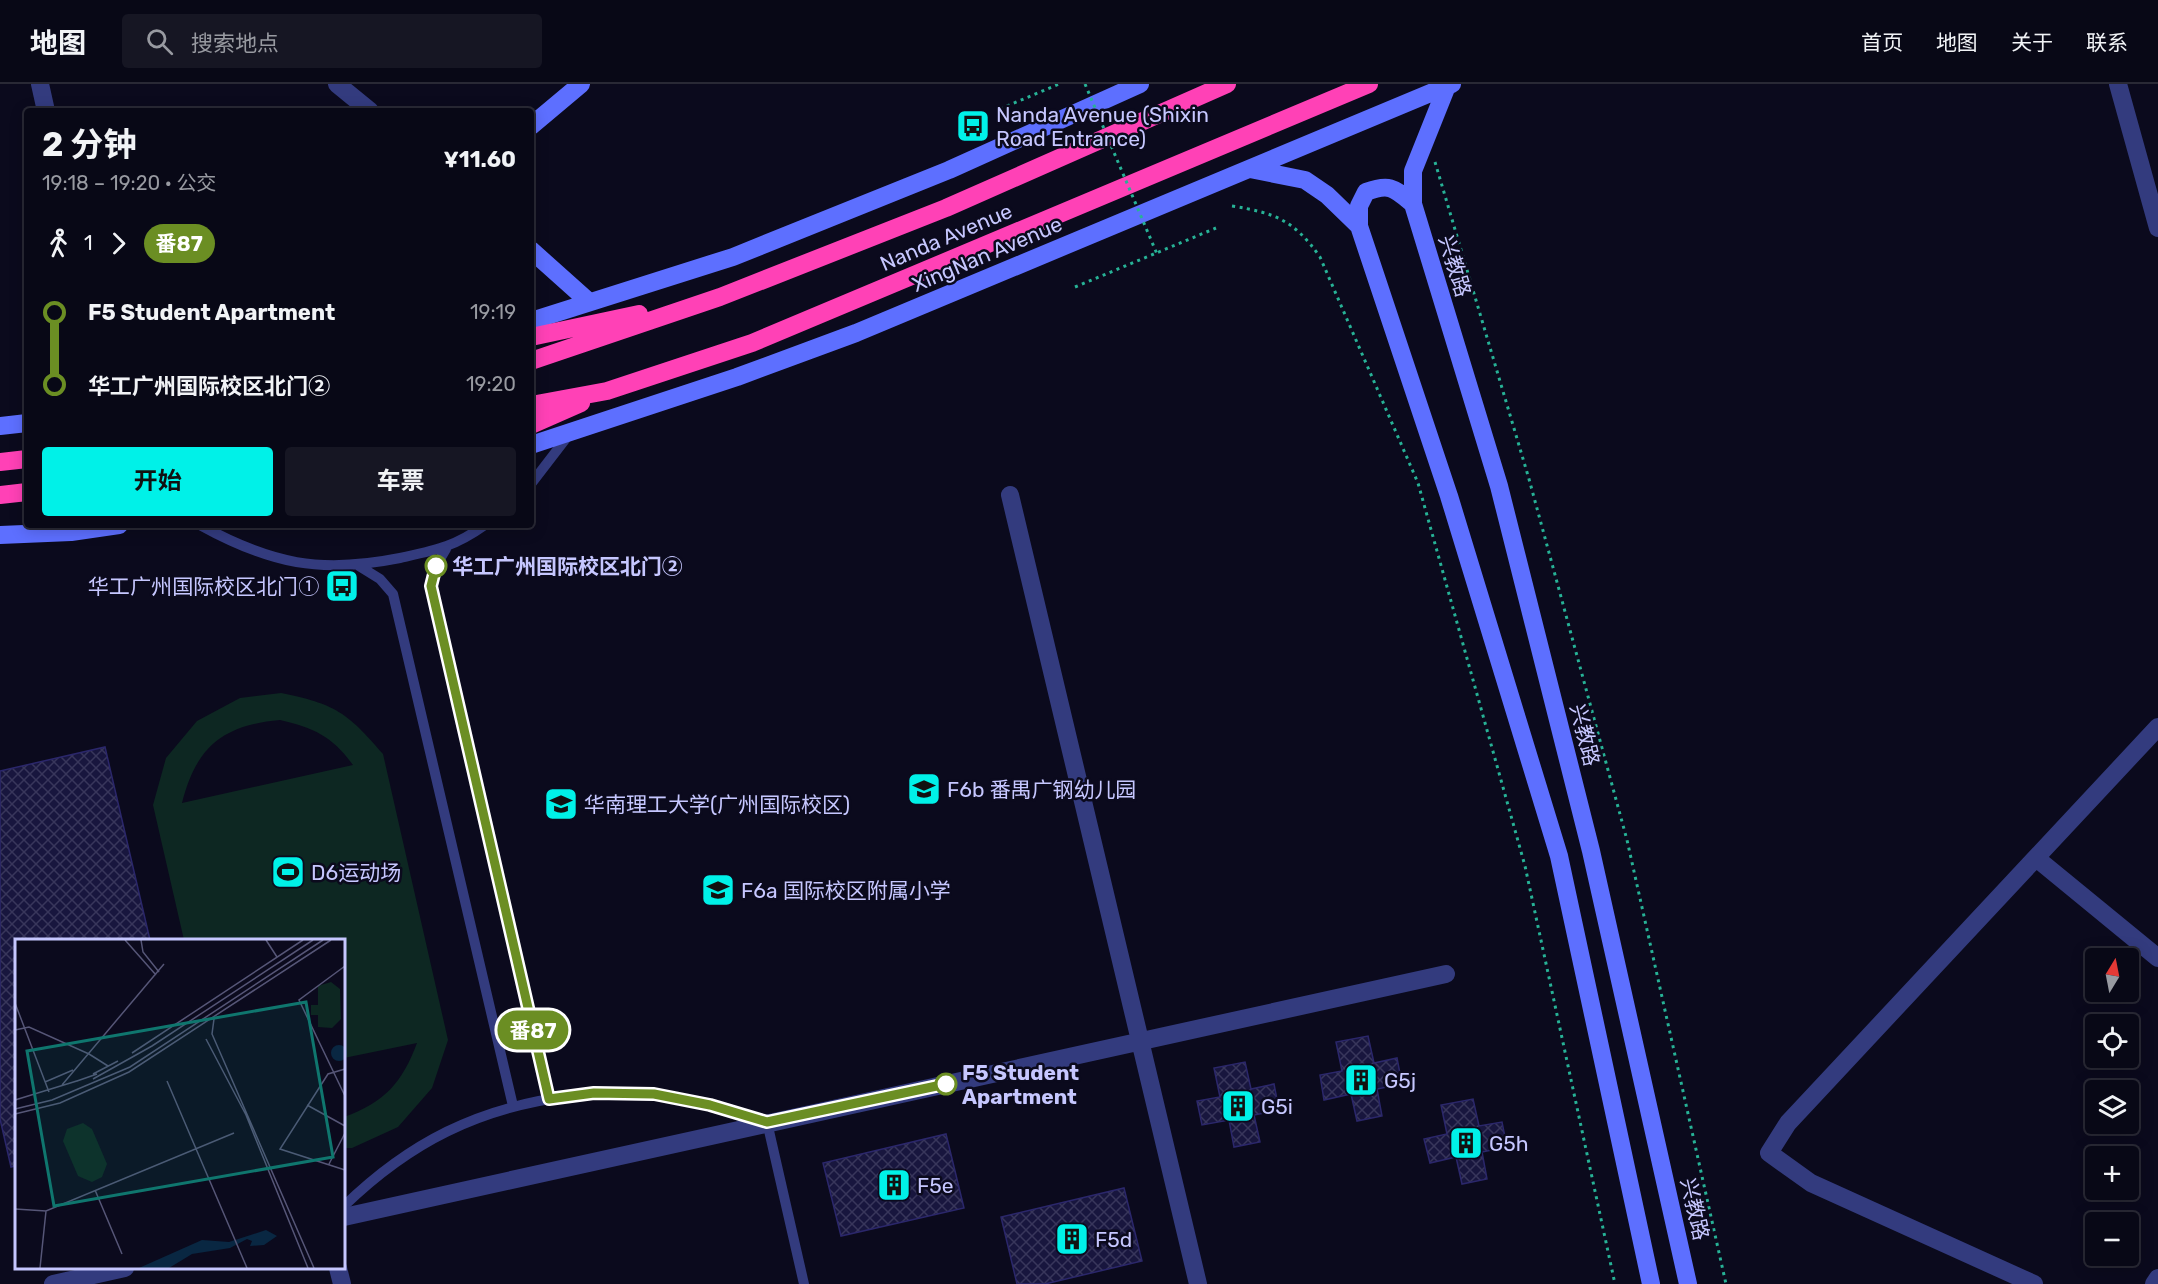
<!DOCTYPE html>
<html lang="zh">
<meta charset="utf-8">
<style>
:root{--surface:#080816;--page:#161623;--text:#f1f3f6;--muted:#989aa1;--line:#292935;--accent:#00f1e8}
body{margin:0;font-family:Rubik,"Noto Sans SC",sans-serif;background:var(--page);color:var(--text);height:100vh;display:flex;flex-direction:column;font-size:22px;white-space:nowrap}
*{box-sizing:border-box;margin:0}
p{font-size:20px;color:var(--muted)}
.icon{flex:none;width:33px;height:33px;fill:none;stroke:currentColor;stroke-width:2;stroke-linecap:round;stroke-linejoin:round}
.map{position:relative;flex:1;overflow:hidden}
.side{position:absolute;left:24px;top:24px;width:510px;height:420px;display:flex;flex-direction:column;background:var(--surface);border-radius:6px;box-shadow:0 3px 15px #0003,0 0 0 2px var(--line)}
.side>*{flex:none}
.badge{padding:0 12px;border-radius:20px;font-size:21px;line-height:39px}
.needle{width:39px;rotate:10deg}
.buttons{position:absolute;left:2085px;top:864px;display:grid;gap:12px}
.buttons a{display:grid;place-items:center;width:54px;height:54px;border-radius:6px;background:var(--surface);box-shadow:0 3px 15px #0003,0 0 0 2px var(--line);font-size:30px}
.map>.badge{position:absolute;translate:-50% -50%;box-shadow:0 0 0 3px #fff}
.legs{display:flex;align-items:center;gap:9px;height:66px;padding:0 18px;font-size:20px}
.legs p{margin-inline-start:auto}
.headline{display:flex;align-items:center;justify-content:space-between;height:102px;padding:0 18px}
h1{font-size:33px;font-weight:700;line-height:45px}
.cta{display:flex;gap:12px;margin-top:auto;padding:12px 18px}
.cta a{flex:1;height:69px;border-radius:6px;background:var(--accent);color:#111;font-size:24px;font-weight:700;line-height:69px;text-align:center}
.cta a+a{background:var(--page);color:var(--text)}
ul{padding:0 18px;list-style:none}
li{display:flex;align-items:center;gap:21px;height:72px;font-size:22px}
li i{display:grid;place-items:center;width:9px;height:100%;margin:0 8px;background:currentColor}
li i::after{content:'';width:15px;height:15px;margin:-8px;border:4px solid;border-radius:50%;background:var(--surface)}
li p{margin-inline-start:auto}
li:first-child i{background:linear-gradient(#0000 50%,currentColor 0)}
li:last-child i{background:linear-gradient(currentColor 50%,#0000 0)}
header{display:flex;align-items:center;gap:36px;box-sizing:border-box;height:84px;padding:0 30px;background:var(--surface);border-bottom:2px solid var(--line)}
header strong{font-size:28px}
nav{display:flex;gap:33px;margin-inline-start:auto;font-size:21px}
.search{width:420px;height:54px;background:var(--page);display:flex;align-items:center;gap:15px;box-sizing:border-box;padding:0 21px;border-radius:6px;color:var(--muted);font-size:22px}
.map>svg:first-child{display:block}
</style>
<header>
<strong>地图</strong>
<div class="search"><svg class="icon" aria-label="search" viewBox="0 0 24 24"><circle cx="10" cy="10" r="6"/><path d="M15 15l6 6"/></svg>搜索地点</div>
<nav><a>首页</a><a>地图</a><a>关于</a><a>联系</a></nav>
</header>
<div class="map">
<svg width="2158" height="1200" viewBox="0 0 2158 1200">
<defs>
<pattern id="building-cross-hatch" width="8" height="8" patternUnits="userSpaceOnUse" patternTransform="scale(1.5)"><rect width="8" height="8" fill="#18163e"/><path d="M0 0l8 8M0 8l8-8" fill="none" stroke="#38365b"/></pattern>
</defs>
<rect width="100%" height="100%" fill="#0b0a1d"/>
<path fill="#0d2722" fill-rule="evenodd" d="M281 609C335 620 347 628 383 670L448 956 432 1004 398 1043 352 1064H344V1033C385 1018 402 999 417 959L344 974V856H184L153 721 166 674 197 637 240 614ZM280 636C314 644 332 652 353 681L182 719C196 663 223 641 280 636Z"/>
<path fill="url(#building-cross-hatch)" stroke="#2b276b" stroke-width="1.5" d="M105 663 150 856H16V1082L11 1083 0 1035V687Z
M1368 952 1374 979 1397 974 1402 1000 1377 1005 1382 1032 1357 1037 1351 1010 1324 1016 1320 991 1342 987 1336 958Z
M1245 978 1251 1005 1274 1000 1279 1026 1254 1031 1260 1058 1234 1063 1229 1036 1202 1041 1197 1017 1220 1013 1214 984Z
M1473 1015 1479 1042 1502 1038 1507 1063 1482 1068 1487 1095 1462 1100 1456 1073 1430 1079 1424 1055 1447 1050 1441 1021Z
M946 1050 964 1124 841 1152 823 1079Z
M1124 1104 1142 1177 1045 1200H1017L1001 1133Z"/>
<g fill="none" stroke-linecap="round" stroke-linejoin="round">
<path stroke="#27b296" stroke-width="3" stroke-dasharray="3 4.5" stroke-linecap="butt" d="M1000 25 1059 0
M1435 78 1529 395 1627 756 1726 1200
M1232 122C1275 129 1294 136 1320 173L1418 399 1525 782 1615 1200
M1075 203 1216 144"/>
<path stroke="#333b7e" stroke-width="10" d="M531 400 571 348
M200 441C271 480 320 490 400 474 436 466 454 463 485 441
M446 465 436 482 431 502 549 1015
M359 482 380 495 393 510 513 1022
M344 1122C410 1058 478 1024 569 1012 597 1009 628 1006 656 1010 694 1016 730 1027 767 1038L804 1200"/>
<path stroke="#333b7e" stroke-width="18" d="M40 0 46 27
M337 0 370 27
M2118 0 2158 144
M1010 411 1198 1200
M2036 774 2158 874
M344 1133 1446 890
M338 1184 342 1200
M53 1200 125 1184
M2034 1200 1811 1099 1769 1069 1788 1039 2158 643
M2154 1200 2158 1194"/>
<path stroke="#5d6fff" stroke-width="18" d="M1447 2 1413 87V120L1499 402 1591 767 1688 1200
M531 42 581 0
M1250 85 1305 96 1327 111 1359 142
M1413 120C1394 104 1390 99 1366 108L1359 122V142L1449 412 1559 772 1651 1200
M531 166 588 217
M531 237 733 173 949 86 1140 0
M0 342 27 339
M531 361 737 293 856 249 1452 0
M0 451 71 448 119 441"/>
<path stroke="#ff41b6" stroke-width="18" d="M531 253 639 230
M531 277 720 213 946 124 1227 0
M531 321 607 307 752 259 1369 0
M531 341 581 319
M0 378 27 375
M0 411 27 408"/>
<path stroke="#27b296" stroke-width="3" stroke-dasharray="3 4.5" stroke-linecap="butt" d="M1085 0 1157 170"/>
</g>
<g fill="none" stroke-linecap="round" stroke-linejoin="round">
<defs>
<path id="line-1" d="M436 482 431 502 549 1015 594 1009 654 1010 710 1021 767 1038 946 1000"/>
</defs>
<use href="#line-1" stroke="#fff" stroke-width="14"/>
<use href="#line-1" stroke="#6b8e23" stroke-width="9"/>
</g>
<defs>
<symbol id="bus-square" viewBox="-11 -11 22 22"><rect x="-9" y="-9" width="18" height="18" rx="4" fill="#00f1e8" stroke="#0b0a1d"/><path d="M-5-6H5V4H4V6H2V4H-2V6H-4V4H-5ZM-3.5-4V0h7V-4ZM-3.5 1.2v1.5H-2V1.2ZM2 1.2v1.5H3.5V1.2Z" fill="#111"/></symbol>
<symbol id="school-square" viewBox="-11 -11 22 22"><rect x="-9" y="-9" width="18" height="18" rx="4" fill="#00f1e8" stroke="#0b0a1d"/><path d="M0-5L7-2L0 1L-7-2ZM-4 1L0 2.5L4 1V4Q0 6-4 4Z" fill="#111"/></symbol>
<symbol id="university-square" viewBox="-11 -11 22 22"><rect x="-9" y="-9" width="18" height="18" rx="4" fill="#00f1e8" stroke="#0b0a1d"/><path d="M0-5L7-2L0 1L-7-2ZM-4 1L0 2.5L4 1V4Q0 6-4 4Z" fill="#111"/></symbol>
<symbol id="stadium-square" viewBox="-11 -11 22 22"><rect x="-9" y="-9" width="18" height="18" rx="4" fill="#00f1e8" stroke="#0b0a1d"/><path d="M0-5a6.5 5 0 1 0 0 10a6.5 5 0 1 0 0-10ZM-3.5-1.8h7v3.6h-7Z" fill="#111"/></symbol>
<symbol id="building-square" viewBox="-11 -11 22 22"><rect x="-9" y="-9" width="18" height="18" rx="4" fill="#00f1e8" stroke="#0b0a1d"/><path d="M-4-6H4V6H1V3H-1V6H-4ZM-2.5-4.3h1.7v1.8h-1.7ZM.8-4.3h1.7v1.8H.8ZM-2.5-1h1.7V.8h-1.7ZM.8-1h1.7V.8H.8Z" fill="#111"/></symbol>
</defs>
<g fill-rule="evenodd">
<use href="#bus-square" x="954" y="23" width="38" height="38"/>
<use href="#bus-square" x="323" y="483" width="38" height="38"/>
<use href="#school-square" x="905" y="686" width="38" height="38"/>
<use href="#university-square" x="542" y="701" width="38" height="38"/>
<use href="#stadium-square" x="269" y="769" width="38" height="38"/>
<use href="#school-square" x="699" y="787" width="38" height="38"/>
<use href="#building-square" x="1342" y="977" width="38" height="38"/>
<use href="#building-square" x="1219" y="1003" width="38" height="38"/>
<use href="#building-square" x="1447" y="1040" width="38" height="38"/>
<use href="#building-square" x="875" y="1082" width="38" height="38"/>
<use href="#building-square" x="1053" y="1136" width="38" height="38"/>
</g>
<g fill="#fff" stroke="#6b8e23" stroke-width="3">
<circle cx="436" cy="482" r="10"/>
<circle cx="946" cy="1000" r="10"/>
</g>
<g text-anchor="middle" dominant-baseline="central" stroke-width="5" stroke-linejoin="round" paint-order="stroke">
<g font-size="21" fill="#c6c7ff" stroke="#0b0a1d" text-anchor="start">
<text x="996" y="30">Nanda Avenue (Shixin<tspan x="996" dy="24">Road Entrance)</tspan></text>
<text x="319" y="502" text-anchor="end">华工广州国际校区北门①</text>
<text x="947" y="705">F6b 番禺广钢幼儿园</text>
<text x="584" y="720">华南理工大学(广州国际校区)</text>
<text x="311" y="788">D6运动场</text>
<text x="741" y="806">F6a 国际校区附属小学</text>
<text x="1384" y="996">G5j</text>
<text x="1261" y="1022">G5i</text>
<text x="1489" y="1059">G5h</text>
<text x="917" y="1101">F5e</text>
<text x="1095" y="1155">F5d</text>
</g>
<g font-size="21" fill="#c6c7ff" stroke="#0b0a1d">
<text transform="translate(946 153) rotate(-23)">Nanda Avenue</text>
<text transform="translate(987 170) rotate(-23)">XingNan Avenue</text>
<text transform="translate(1455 182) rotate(73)">兴教路</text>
<text transform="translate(1585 651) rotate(76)">兴教路</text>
<text transform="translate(1695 1125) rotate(77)">兴教路</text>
</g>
<g font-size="21" font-weight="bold" fill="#c6c7ff" stroke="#0b0a1d" text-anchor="start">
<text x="452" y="482">华工广州国际校区北门②</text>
<text x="962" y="988">F5 Student<tspan x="962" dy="24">Apartment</tspan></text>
</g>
</g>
<g transform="translate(15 855)">
<rect width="330" height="330" fill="#0b0a1d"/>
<path d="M316 43 325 50 326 80 317 89 303 88V76H296V66H303V47ZM68 184 77 190 92 225 87 238 77 243 63 237 48 202 52 190Z" fill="#0d2722"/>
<path d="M316 114a8 8 0 1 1 16 0a8 8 0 1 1-16 0ZM251 291 262 297 249 306 235 307 237 302 232 300 215 309 177 315 154 329H124L187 301 214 303Z" fill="#092742"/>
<path fill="none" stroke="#565677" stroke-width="1.5" d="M110 1 141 36M126 1 128 13 144 33M251 1 262 18M330 27 284 61 330 157M0 64 34 153M199 80 197 95 299 329M0 91 14 88 74 115M191 100 231 176 293 329M117 114 288 1M74 115 93 127M330 130 313 135 265 210 330 231M78 135 103 122M78 140 137 107 298 1M62 142 82 135M152 142 232 329M30 143 58 131M47 146 149 25M0 161 65 141M292 166 330 187M0 170 37 161 115 128 308 1M0 175 45 164 114 133 316 1M314 225 330 194M80 251 107 315M0 270 31 272 219 194M25 329 31 272"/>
<path fill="#0f766e" fill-opacity="0.15" stroke="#0f766e" stroke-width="3" d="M291 63 318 218 39 267 12 112Z"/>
<rect width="330" height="330" fill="none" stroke="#c6c7ff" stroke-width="3"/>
</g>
</svg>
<div class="buttons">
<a><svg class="needle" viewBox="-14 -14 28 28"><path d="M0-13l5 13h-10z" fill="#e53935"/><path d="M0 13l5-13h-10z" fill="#989aa1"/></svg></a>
<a><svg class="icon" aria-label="locate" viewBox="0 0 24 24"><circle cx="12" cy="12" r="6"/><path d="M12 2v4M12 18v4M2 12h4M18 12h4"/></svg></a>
<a><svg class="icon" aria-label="layers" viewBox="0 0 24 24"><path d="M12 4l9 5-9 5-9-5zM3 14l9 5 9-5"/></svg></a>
<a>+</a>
<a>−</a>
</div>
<b class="badge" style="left:533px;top:946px;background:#6b8e23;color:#fff">番87</b>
<section class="side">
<div class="headline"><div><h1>2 分钟</h1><p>19:18 – 19:20 · 公交</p></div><b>¥11.60</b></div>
<div class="legs"><svg class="icon" aria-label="walk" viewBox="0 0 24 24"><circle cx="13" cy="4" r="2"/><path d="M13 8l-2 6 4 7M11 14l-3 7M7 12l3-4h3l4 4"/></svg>1<svg class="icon" aria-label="forward" viewBox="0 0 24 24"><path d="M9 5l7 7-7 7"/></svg><b class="badge" style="background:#6b8e23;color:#fff">番87</b></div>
<ul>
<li><i style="color:#6b8e23"></i><b>F5 Student Apartment</b><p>19:19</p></li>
<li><i style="color:#6b8e23"></i><b>华工广州国际校区北门②</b><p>19:20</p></li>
</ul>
<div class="cta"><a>开始</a><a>车票</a></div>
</section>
</div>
